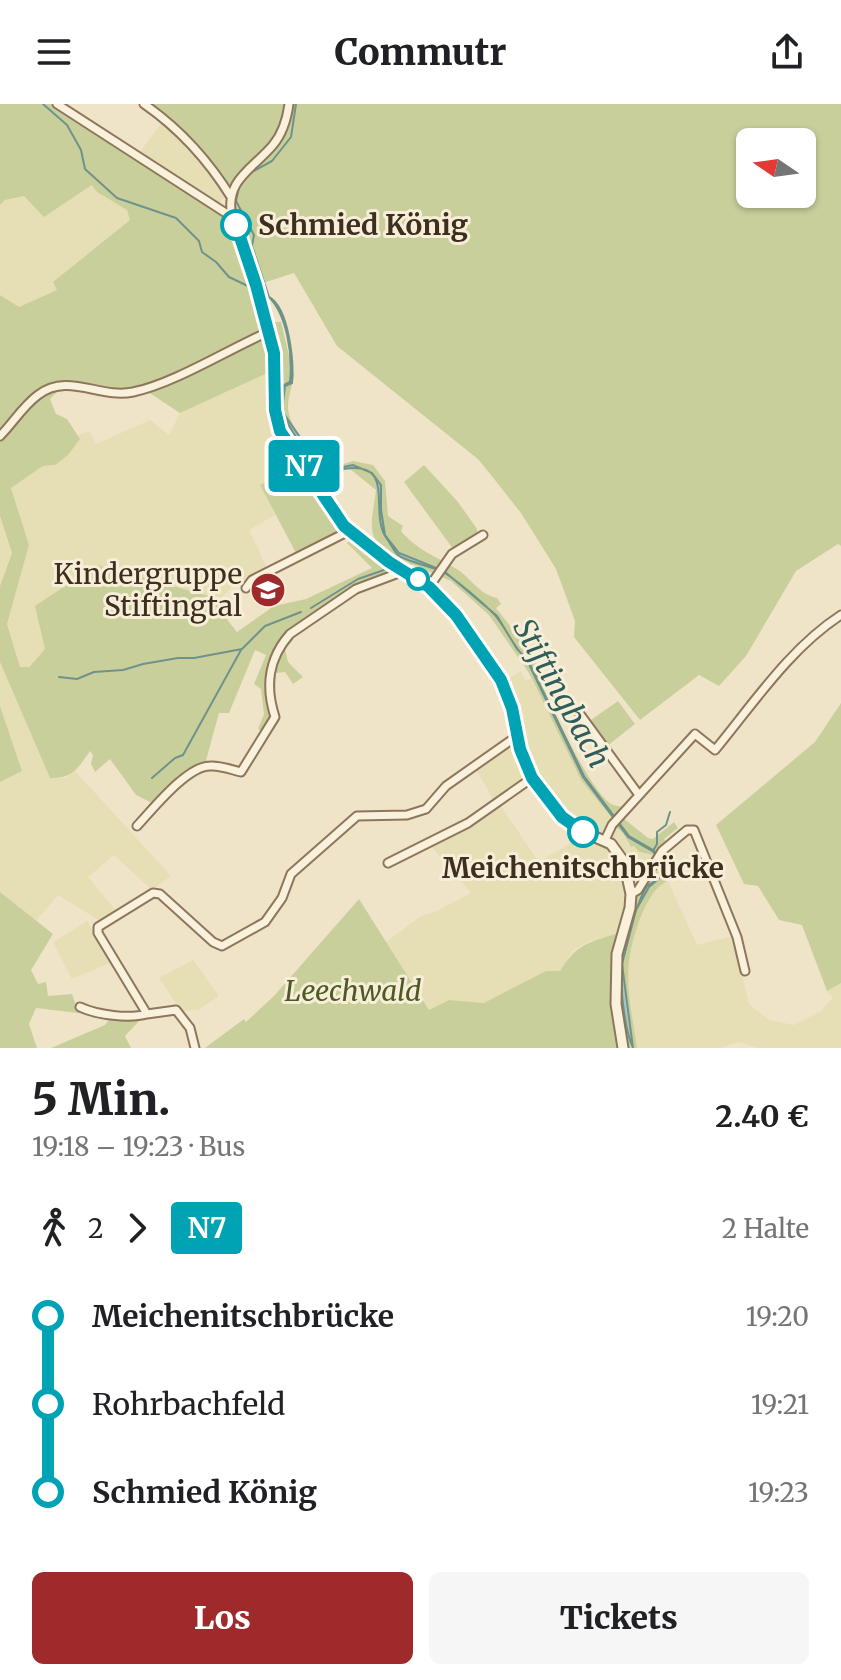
<!DOCTYPE html>
<html lang="de">
<meta charset="utf-8">
<style>
:root{--surface:#fff;--page:#f6f6f6;--text:#202124;--muted:#757577;--accent:#9e2a2b}
body{margin:0;font-family:Merriweather,serif;background:var(--page);color:var(--text);height:100vh;display:flex;flex-direction:column;font-size:30px;white-space:nowrap}
*{box-sizing:border-box;margin:0}
p{font-size:26px;color:var(--muted)}
.icon{flex:none;width:44px;height:44px;fill:none;stroke:currentColor;stroke-width:2;stroke-linecap:round;stroke-linejoin:round}
.map{position:relative;height:944px;overflow:hidden}
.side{display:flex;flex-direction:column;background:var(--surface);flex:1}
.side>*{flex:none}
.badge{padding:0 16px;border-radius:6px;font-size:28px;line-height:52px}
.needle{width:52px;rotate:283deg}
.tools{position:absolute;left:736px;top:24px;display:grid;gap:16px}
.tools a{display:grid;place-items:center;width:80px;height:80px;border-radius:12px;background:var(--surface);box-shadow:0 2px 6px #0004;font-size:40px}
.map>.badge{position:absolute;translate:-50% -50%;box-shadow:0 0 0 4px #fff}
.legs{display:flex;align-items:center;gap:12px;height:88px;padding:0 32px;font-size:26px}
.legs p{margin-inline-start:auto}
.head{display:flex;align-items:center;justify-content:space-between;height:136px;padding:0 32px}
h1{font-size:44px;font-weight:800;line-height:60px}
.cta{display:flex;gap:16px;margin-top:auto;padding:16px 32px}
.cta a{flex:1;height:92px;border-radius:12px;background:var(--accent);color:#fff;font-size:32px;font-weight:800;line-height:92px;text-align:center}
.cta a+a{background:var(--page);color:var(--text)}
ul{padding:0 32px;list-style:none}
li{display:flex;align-items:center;gap:28px;height:88px;font-size:30px}
li i{display:grid;place-items:center;width:12px;height:100%;margin:0 10px;background:currentColor}
li i::after{content:'';width:20px;height:20px;margin:-10px;border:6px solid;border-radius:50%;background:var(--surface)}
li p{margin-inline-start:auto}
li:first-child i{background:linear-gradient(#0000 50%,currentColor 0)}
li:last-child i{background:linear-gradient(currentColor 50%,#0000 0)}
header{display:flex;justify-content:space-between;align-items:center;height:104px;padding:0 32px;background:var(--surface);font-size:36px;font-weight:800}
.map>svg:first-child{display:block}
</style>
<header><svg class="icon" aria-label="menu" viewBox="0 0 24 24"><path d="M4 6h16M4 12h16M4 18h16"/></svg>Commutr<svg class="icon" aria-label="share" viewBox="0 0 24 24"><path d="M12 15V3M7 8l5-5 5 5M5 13v7h14v-7"/></svg></header>
<div class="map">
<svg width="841" height="944" viewBox="0 0 841 944">
<rect width="100%" height="100%" fill="#f0e4c8"/>
<path fill="#e6deb5" d="M163 17 180 31 211 69 225 92 218 100 139 49Z
M93 81 97 88 127 106 130 116 54 178 58 186 19 203 0 191V101L5 96 24 92 45 112Z
M272 267 271 306 300 363 261 381 275 411 249 426 267 464 234 481 220 495 97 461 45 545 28 563H20L7 520 29 441 11 384 43 362 55 361 80 335 78 331 89 327 96 340 150 316 169 331 180 309Z
M0 412 12 449 0 482Z
M0 558 50 674H66L75 667 171 772 152 786 114 751 88 773 117 808 102 818 58 791 36 817 0 788V678L22 666 0 602Z
M521 567 525 576 531 575 581 676 616 719 614 723 623 729 630 743 634 742 639 748 654 751 661 756V767L651 768 635 791 628 828 588 838 573 846 560 867 546 868 484 899 449 896 429 906 386 838 421 812 435 808 471 789 431 742 500 701 539 758 583 731 584 724 571 715 556 699 536 670 496 700 475 664 522 634 517 604 506 576Z
M668 777 697 841 733 832 749 900 769 916 794 921 820 908 833 894 827 887 841 879V944H759L738 938 720 944H637L626 868 631 838 648 797 660 781Z
M87 817 112 858 72 875 53 838Z
M193 856 219 892 198 906 181 907 159 874Z"/>
<path fill="#c9cf9b" fill-rule="evenodd" d="M0 0H51L231 116 235 87 225 92C200 51 177 28 139 0H841V442L838 440 796 467 746 552 719 582 699 571 640 616 574 533 575 517 556 465 521 409 479 356 337 242 294 169 260 180 246 137 240 135 248 159 245 165 248 167 270 245 272 267 180 309 139 282C109 289 83 275 54 278L56 289 50 295 56 310 67 315 80 335 68 351 55 361 43 362 11 384 29 441 7 520 20 563H29L45 545 35 502 97 461 220 495 222 509 237 528 274 502 306 495 372 464 347 439 352 434 381 457 387 450C364 429 373 415 376 386L350 365 335 368 327 363 315 360 283 321 279 307 278 285 281 259 273 218H281L292 264 291 279 293 267 294 270C293 281 288 291 288 303 289 328 317 351 337 362L353 357 373 361 385 377 388 412 403 422 401 427C417 446 435 452 455 464 471 473 478 490 497 494L501 500 496 504 511 523 517 521 538 562 535 565C548 594 588 685 611 700 615 702 619 702 623 703L618 710 648 734 653 735 674 718 678 724 664 735 666 737 656 748 649 746 654 751 639 748 634 742 631 743 623 729 614 722 616 719 581 676 529 569 489 511 451 477 414 461H406L392 469 355 482 287 528 293 536 285 545 288 558 303 573 293 580 285 568 276 569 275 592 267 594 270 612 263 628 258 625 264 610 261 585 254 580 266 551 255 546 229 609H219L205 660 184 671 152 699 136 691 110 655 95 668 91 660 93 651 90 647C77 665 74 674 50 674L0 558V482L12 449 0 412V191L19 203 57 186 53 178 130 116 127 106 97 88 92 81 44 113 24 92 5 96 0 101ZM750 38H802V90H750Z
M424 361 458 398 477 425V429L454 446 404 378Z
M300 363 341 424 336 431 296 449 260 381Z
M618 597 635 620 606 643 588 618Z
M841 599V879L827 887 802 821 779 816 758 782 744 780 716 721 815 638Z
M0 602 22 667 0 678Z
M662 767H666L668 777C654 783 648 797 642 810 620 865 629 888 637 944H633L625 907 631 944H205L244 915 246 918 274 892 359 795 429 906 449 896 484 899 546 867H560C577 840 587 839 616 830L611 877 619 879V851L628 828 635 791 651 768Z
M0 788 53 830 31 866 38 880 46 878 48 892 72 890 77 904 88 907 86 910 36 904 29 920 37 944H0Z
M111 913 140 916 125 932 131 944H51L105 921Z"/>
<path fill="#a9c4bc" stroke="#6f938a" stroke-width="2" d="M269 193C289 204 294 258 292 279L285 282 282 307 315 355 328 357 338 364 353 361 372 369 381 381V406L385 431 399 449 444 467 497 512 517 545 528 556 584 672 629 732 653 746 667 760 663 771 649 783 636 806 622 860 633 944C624 925 620 880 621 858 622 846 640 791 647 782 649 780 656 777 658 775 663 771 662 764 666 760L652 747 628 733 583 673 527 556C513 543 507 525 495 511 483 499 457 476 443 468 432 462 405 458 397 450 394 447 390 439 387 435 367 409 400 352 338 366 330 360 320 359 314 356 303 349 288 319 281 307L284 281 290 278C293 251 287 211 269 193Z"/>
<g fill="none" stroke-linecap="round" stroke-linejoin="round">
<path stroke="#6f938a" stroke-width="2" d="M43 0 67 21 81 46 85 65 117 94 176 114 199 137 202 148 216 158 229 173 252 184
M250 69 272 57 291 33 296 0
M245 73 239 83 236 97 254 131 252 142 269 193
M311 504 358 475 390 464
M59 573 77 575 94 568 123 566 143 560 178 554H194L242 545 265 522 301 508
M152 674 175 654 183 651 241 546
M653 747 657 740V728L666 721 670 708"/>
<defs>
<path id="minor" d="M57 0 232 113
M144 0C180 25 208 56 231 93
M232 113C224 76 253 65 273 41 283 29 287 15 289 0
M0 332C13 319 23 302 38 291 68 268 100 295 133 288 173 280 229 245 268 228
M429 483 452 450 483 431
M246 484 252 476 349 427
M577 606 639 691
M137 722C153 705 187 662 210 662 220 661 232 666 241 668L275 613C265 582 268 555 290 530L356 485 404 467
M605 736 612 721 695 630 715 646C753 600 790 544 841 511
M388 759 468 719 532 674
M631 790 638 786 662 747 687 726H694L737 833 745 867
M80 903C97 911 129 915 147 910
M195 944 190 924 176 906 147 910 98 829V823L153 789 160 790 213 838 222 842 265 818 282 794 291 770 357 712 407 711 426 705 446 682 517 632"/>
<path id="tertiary" d="M232 113 256 181 274 249 275 306 280 327 344 422 389 458 429 483 449 502 501 576 512 604 520 645 532 674 562 713 577 725 611 740 624 758 631 790 630 804 617 850 616 900 623 944"/>
</defs>
<use href="#minor" stroke="#8d765c" stroke-width="11"/>
<use href="#tertiary" stroke="#8d765c" stroke-width="13"/>
<use href="#minor" stroke="#faf1dc" stroke-width="7"/>
<use href="#tertiary" stroke="#faf1dc" stroke-width="9"/>
</g>
<g fill="none" stroke-linecap="round" stroke-linejoin="round">
<defs>
<path id="line-1" d="M236 121 256 181 274 249 275 306 280 327 344 422 389 458 429 483 456 511 501 576 512 604 520 645 532 674 562 713 583 728"/>
</defs>
<use href="#line-1" stroke="#fff" stroke-width="18"/>
<use href="#line-1" stroke="#00a3b4" stroke-width="12"/>
</g>
<defs>
<symbol id="school-disc" viewBox="-11 -11 22 22"><circle r="9.5" fill="#9e2a2b" stroke="#f7eed8"/><path d="M0-5L7-2L0 1L-7-2ZM-4 1L0 2.5L4 1V4Q0 6-4 4Z" fill="#fff"/></symbol>
</defs>
<g fill-rule="evenodd">
<use href="#school-disc" x="248" y="466" width="40" height="40"/>
</g>
<g fill="#fff" stroke="#00a3b4" stroke-width="4">
<circle cx="236" cy="121" r="14"/>
<circle cx="418" cy="475" r="10"/>
<circle cx="583" cy="728" r="14"/>
</g>
<g text-anchor="middle" dominant-baseline="central" stroke-width="6" stroke-linejoin="round" paint-order="stroke">
<g font-size="28" font-weight="bold" fill="#3d2e20" stroke="#f7eed8" text-anchor="start">
<text x="258" y="121">Schmied König</text>
<text x="583" y="764" text-anchor="middle">Meichenitschbrücke</text>
</g>
<g font-size="28" fill="#3d2e20" stroke="#f7eed8" text-anchor="end">
<text x="242" y="470">Kindergruppe<tspan x="242" dy="32">Stiftingtal</tspan></text>
</g>
<g font-size="28" font-style="italic" fill="#4d5a26" stroke="#f7eed8">
<text x="353" y="887">Leechwald</text>
</g>
<g font-size="30" font-style="italic" fill="#2f5d5a" stroke="#f7eed8">
<text transform="translate(562 589) rotate(61)">Stiftingbach</text>
</g>
</g>
</svg>
<div class="tools">
<a><svg class="needle" viewBox="-14 -14 28 28"><path d="M0-13l5 13h-10z" fill="#e53935"/><path d="M0 13l5-13h-10z" fill="#757577"/></svg></a>
</div>
<b class="badge" style="left:304px;top:362px;background:#00a3b4;color:#fff">N7</b>
</div>
<section class="side">
<div class="head"><div><h1>5 Min.</h1><p>19:18 – 19:23 · Bus</p></div><b>2.40 €</b></div>
<div class="legs"><svg class="icon" aria-label="walk" viewBox="0 0 24 24"><circle cx="13" cy="4" r="2"/><path d="M13 8l-2 6 4 7M11 14l-3 7M7 12l3-4h3l4 4"/></svg>2<svg class="icon" aria-label="forward" viewBox="0 0 24 24"><path d="M9 5l7 7-7 7"/></svg><b class="badge" style="background:#00a3b4;color:#fff">N7</b><p>2 Halte</p></div>
<ul>
<li><i style="color:#00a3b4"></i><b>Meichenitschbrücke</b><p>19:20</p></li>
<li><i style="color:#00a3b4"></i><span>Rohrbachfeld</span><p>19:21</p></li>
<li><i style="color:#00a3b4"></i><b>Schmied König</b><p>19:23</p></li>
</ul>
<div class="cta"><a>Los</a><a>Tickets</a></div>
</section>
